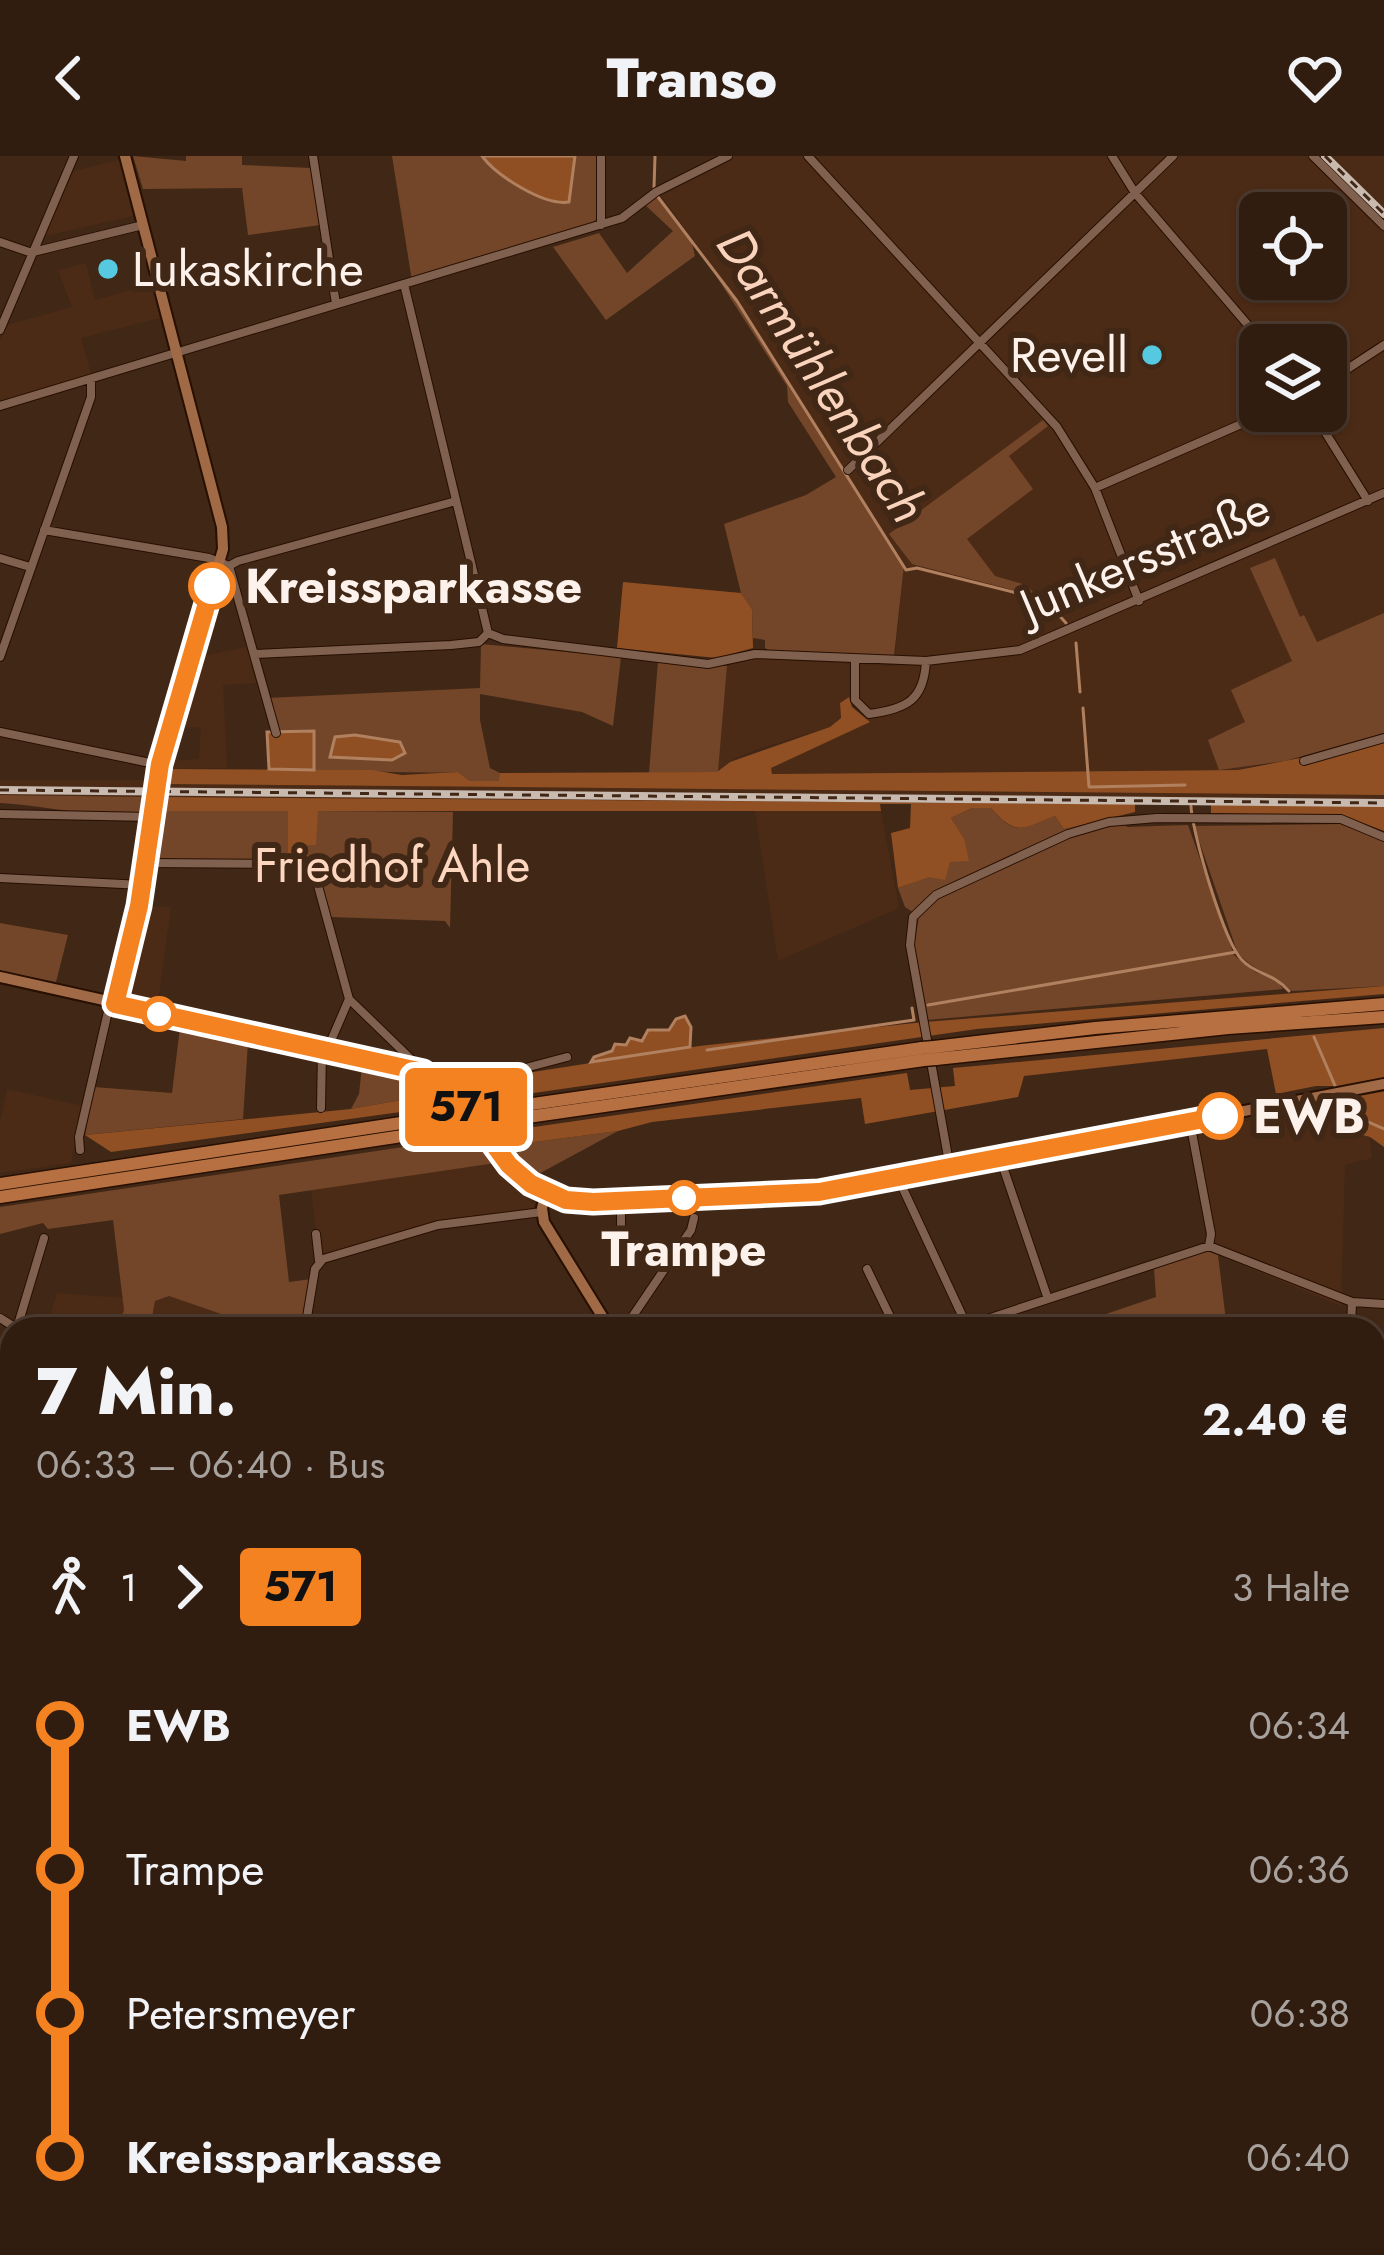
<!DOCTYPE html>
<html lang="de">
<meta charset="utf-8">
<style>
:root{--surface:#311d10;--page:#392619;--text:#f1f3f6;--muted:#a8a29f;--line:#4c3b30}
body{margin:0;font-family:Jost,sans-serif;background:var(--page);color:var(--text);height:100vh;display:flex;flex-direction:column;font-size:45px;white-space:nowrap}
*{box-sizing:border-box;margin:0}
p{font-size:39px;color:var(--muted)}
.icon{flex:none;width:66px;height:66px;fill:none;stroke:currentColor;stroke-width:2;stroke-linecap:round;stroke-linejoin:round}
.map{position:relative;flex:1;overflow:hidden}
.panel{position:absolute;left:0px;top:1161px;width:1386px;height:939px;display:flex;flex-direction:column;background:var(--surface);border-radius:36px 36px 0 0;box-shadow:0 3px 9px #0004,0 0 0 3px var(--line)}
.panel>*{flex:none}
.badge{padding:0 24px;border-radius:9px;font-size:42px;line-height:78px}
.controls{position:absolute;left:1239px;top:36px;display:grid;gap:24px}
.controls a{display:grid;place-items:center;width:108px;height:108px;border-radius:18px;background:var(--surface);box-shadow:0 3px 9px #0004,0 0 0 3px var(--line);font-size:60px}
.map>.badge{position:absolute;translate:-50% -50%;box-shadow:0 0 0 6px #fff}
.legs{display:flex;align-items:center;gap:18px;height:132px;padding:0 36px;font-size:39px}
.legs p{margin-inline-start:auto}
.summary{display:flex;align-items:center;justify-content:space-between;height:204px;padding:0 36px}
h1{font-size:66px;font-weight:800;line-height:90px}
ul{padding:0 36px;list-style:none}
li{display:flex;align-items:center;gap:42px;height:144px;font-size:45px}
li i{display:grid;place-items:center;width:18px;height:100%;margin:0 15px;background:currentColor}
li i::after{content:'';width:30px;height:30px;margin:-15px;border:9px solid;border-radius:50%;background:var(--surface)}
li p{margin-inline-start:auto}
li:first-child i{background:linear-gradient(#0000 50%,currentColor 0)}
li:last-child i{background:linear-gradient(currentColor 50%,#0000 0)}
header{display:flex;justify-content:space-between;align-items:center;height:156px;padding:0 36px;background:var(--surface);font-size:54px;font-weight:800}
.map>svg:first-child{display:block}
</style>
<header><svg class="icon" aria-label="back" viewBox="0 0 24 24"><path d="M15 5l-7 7 7 7"/></svg>Transo<svg class="icon" aria-label="heart" viewBox="0 0 24 24"><path d="M12 20l-8-8c-3-5 5-10 8-4 3-6 11-1 8 4z"/></svg></header>
<div class="map">
<svg width="1384" height="2099" viewBox="0 0 1384 2099">
<rect width="100%" height="100%" fill="#412716"/>
<path fill="#4c2b16" fill-rule="evenodd" d="M732 0H1384V577L1238 614 772 618 770 612 869 566 848 541 840 547V562L830 571 755 594 730 605 718 616 727 510 756 502 894 510 904 409 738 145 659 37ZM1260 57H1326V123H1260ZM1260 189H1326V255H1260Z
M119 4 133 60 45 80 73 15Z
M86 107 95 144 152 128 160 162 81 182 91 218 0 246V185L7 169 72 151 58 114Z
M247 491 256 527 223 529 227 612 166 613 169 605 199 603 201 571 178 572 198 501Z
M0 624H151L147 641 0 639Z
M165 628 1384 639V650L163 641Z
M755 655H881L899 752 778 805Z
M144 750 171 751 157 853 130 846 124 834Z
M7 933 83 950 71 1007 0 1017V966Z
M1331 949 1344 974 1370 981 1372 1002 1345 1009 1341 1150 1218 1099 1197 979 1198 974Z
M496 1007 534 1049 531 1056 441 1067 319 1099 311 1034Z
M57 1137 123 1142 124 1154 117 1173H46Z
M169 1140 225 1159 224 1173H150L155 1145Z"/>
<path fill="#734629" d="M133 0 186 5V0H242V9L311 12 320 69 248 79 242 32 143 33Z
M392 0H598L596 63 593 67 412 125Z
M656 40 691 83 695 100 606 164 553 91 599 77 627 117 673 75 644 48Z
M713 115 738 145 904 409 894 500 770 495 765 492V484L753 482 752 453 741 437 724 368 806 339 836 321 788 246 787 230Z
M1043 264 1048 270 1009 300 1033 333 967 383 995 420 1026 429 1037 440 912 408 889 378Z
M1275 402 1300 461 1304 459 1317 486 1384 457V577L1285 605 1219 614 1208 584 1245 566 1231 534 1292 505 1250 412Z
M481 488 621 501 613 570 582 556 480 538V564L490 612 500 617V625H470L458 616C409 618 363 614 314 614V576L277 575 267 542 480 532Z
M658 505 727 510 718 616 649 617Z
M0 639 147 641V655C98 665 48 649 0 647Z
M972 652H991C1016 682 1023 672 1055 660L1064 673 1106 661 1128 671 1188 669 1234 799 1255 816 1277 824 1283 833 927 864 914 790 919 760 905 751 898 732C930 721 947 710 964 682L951 662Z
M167 655H288V705L155 704Z
M317 655 453 656 450 772 445 765 331 761 318 712 306 706 309 696H303Z
M1340 668 1384 684V830L1292 835C1275 818 1251 815 1237 795L1194 670Z
M0 767 68 779 56 826 0 815Z
M180 871 248 886 243 963 85 979 94 931 172 937Z
M362 910 412 920 440 937 351 953 359 938Z
M618 975 533 1021 504 990Z
M477 980 496 1007 279 1039 289 1126 311 1123 302 1173H224V1159L169 1140 155 1145 150 1173H117L124 1154 113 1064 48 1073 43 1067 0 1078V1051Z
M1204 1094 1218 1099 1227 1173H1062L1156 1141 1154 1112Z
M0 1478 12 1481V1603L0 1605Z"/>
<path fill="#905024" d="M623 426 741 437 752 453 753 492 717 502 617 492Z
M849 541 852 551 870 566 771 612 772 618 1238 614 1300 602 1305 607 1384 585V639L165 628 166 613 372 614 402 619 458 616 470 625H499L500 617 717 616 730 606 830 571 841 562 840 547Z
M163 641 1135 648V656L1064 673 1055 660C1023 672 1017 682 991 652H972L951 662 964 682 969 705 950 706 945 724 929 721 898 732 891 677 910 672 911 648H880L881 655H318L316 689H303V695L309 696 306 706 288 705V655H167L156 690Z
M1211 648 1384 650V675L1342 660 1211 657Z
M1384 830V838L977 873 471 946 441 921 514 919 699 890 924 866Z
M1384 872V991L1370 981 1344 974 1338 930H1316L1276 938 1267 893 1024 920 1018 941 865 968 861 942 652 966 618 975 504 990 493 977 907 917 910 934 955 930 953 912Z
M440 937 451 949 111 996 85 979 351 953Z"/>
<path fill="#8f4f23" stroke="#b0805f" stroke-width="3" d="M482 0H575L569 46C544 50 497 20 482 0Z
M314 575V614L269 613 267 576Z
M355 579 400 586 405 597 392 604 330 601 335 581Z
M685 860 691 871 690 891 591 906 594 901 612 895 615 888 626 889 630 882 642 885 648 874H669L676 863Z"/>
<g fill="none" stroke-linecap="round" stroke-linejoin="round">
<path stroke="#b0805f" stroke-width="3" d="M654 32 655 0
M658 41 737 145 906 414 917 412 1045 444 1066 467
M1076 487 1080 536
M1083 552 1089 631 1185 629
M1191 650C1192 676 1224 786 1242 804 1256 819 1272 816 1289 835
M928 849 1236 796
M1314 881 1336 932
M707 894 914 864 912 852
M1345 946 1366 965 1384 973"/>
<path stroke="#8f4f23" stroke-width="14" d="M0 1694 12 1693"/>
<defs>
<path id="minor" d="M313 0 336 148
M808 0 1057 271 1095 332 1139 445
M1112 0 1135 37 1265 189
M1313 0 1384 70
M601 69V0
M0 86 32 97
M33 96 143 69
M404 128 488 477
M0 174 74 0
M1326 227 1384 189
M0 250 622 62 656 36 728 0
M1312 255 1368 345
M848 314 1173 0
M1095 332 1271 255
M44 374 209 402 229 410 276 577
M0 402 30 411
M229 410 238 405 456 345
M488 477 503 483 708 508 755 498 926 505 1020 494 1384 337
M255 498 451 489 479 486 488 477
M0 501 91 241V223
M855 503V544L869 558C907 553 924 544 926 505
M0 576 160 609
M1304 605 1384 582
M0 658 152 661
M146 707 298 708 314 715 349 843 414 906 413 913
M0 722 143 729
M327 894 349 843
M433 922 446 915H514L567 901
M321 952 322 893
M1190 966 1211 1078 1209 1090
M80 994 79 981 110 847
M1000 1002 1048 1143
M950 1012 910 789 913 761 936 739 1068 678 1109 666 1157 662 1341 663 1384 681
M898 1022 967 1170
M316 1078 319 1105
M621 1090V1046
M867 1113 896 1173
M0 1162 16 1172
M17 1172 44 1082
M305 1173 315 1113 323 1103 438 1069 542 1056
M624 1173 691 1074 694 1062
M957 1173 1209 1090 1352 1146 1384 1148
M1351 1173 1352 1146
M0 1313 12 1309
M0 1404 12 1363
M1374 1635 1384 1639
M1374 1814 1384 1811
M1374 1971 1384 1973
M939 2088 942 2099
M1099 2088 1102 2099"/>
<path id="major" d="M0 821 413 913 450 934 509 1009 531 1028 566 1044 593 1046 819 1037 1384 928
M115 848 139 750 160 609 223 393 222 371 125 0
M546 1036 542 1052 544 1066 610 1173
M719 2099 722 2088"/>
<path id="highway" d="M934 891 1095 872 1384 848
M936 903 1228 872 1384 861
M477 956 922 892
M486 967 924 904
M0 1028 460 958
M0 1041 468 970"/>
</defs>
<use href="#minor" stroke="#270f01" stroke-width="10"/>
<use href="#major" stroke="#270f01" stroke-width="14"/>
<use href="#highway" stroke="#270f01" stroke-width="15"/>
<use href="#minor" stroke="#80614f" stroke-width="8"/>
<use href="#major" stroke="#a16a47" stroke-width="10"/>
<use href="#highway" stroke="#b77041" stroke-width="12"/>
<defs>
<path id="rail" d="M1325 0 1384 58
M0 634 1384 647"/>
</defs>
<use href="#rail" stroke="#c9bab0" stroke-width="8"/>
<use href="#rail" stroke="#412716" stroke-width="3" stroke-dasharray="9" stroke-linecap="butt"/>
<defs>
<path id="highway-bridge" d="M922 892 934 891
M924 904 936 903
M460 958 477 956
M468 970 486 967"/>
</defs>
<use href="#highway-bridge" stroke="#270f01" stroke-width="15" stroke-linecap="butt"/>
<use href="#highway-bridge" stroke="#b77041" stroke-width="12"/>
</g>
<g fill="none" stroke-linecap="round" stroke-linejoin="round">
<defs>
<path id="line-1" d="M212 430 160 608 139 750 115 848 423 916 464 948 509 1009 531 1028 566 1044 593 1046 819 1036 1220 960"/>
</defs>
<use href="#line-1" stroke="#fff" stroke-width="27"/>
<use href="#line-1" stroke="#f58220" stroke-width="18"/>
</g>
<g fill="#56c9e0" stroke="#412716" stroke-width="4.5">
<circle cx="108" cy="113" r="12"/>
<circle cx="1152" cy="199" r="12"/>
</g>
<g fill="#fff" stroke="#f58220" stroke-width="6">
<circle cx="212" cy="430" r="21"/>
<circle cx="159" cy="858" r="15"/>
<circle cx="1220" cy="960" r="21"/>
<circle cx="684" cy="1042" r="15"/>
</g>
<g text-anchor="middle" dominant-baseline="central" stroke-width="12" stroke-linejoin="round" paint-order="stroke">
<g font-size="48" fill="#fdf2eb" stroke="#412716" text-anchor="start">
<text x="132" y="113">Lukaskirche</text>
<text x="1128" y="199" text-anchor="end">Revell</text>
</g>
<g font-size="48" fill="#fdf2eb" stroke="#412716">
<text transform="translate(1145 401) rotate(-23)">Junkersstraße</text>
</g>
<g font-size="48" font-weight="bold" fill="#fdf2eb" stroke="#412716" text-anchor="start">
<text x="245" y="430">Kreissparkasse</text>
<text x="1253" y="960">EWB</text>
<text x="684" y="1093" text-anchor="middle">Trampe</text>
</g>
<g font-size="48" fill="#fdd6bf" stroke="#412716">
<text x="392" y="709">Friedhof Ahle</text>
</g>
<g font-size="51" font-style="italic" fill="#fad3bd" stroke="#412716">
<text transform="translate(822 219) rotate(57)">Darmühlenbach</text>
</g>
</g>
</svg>
<div class="controls">
<a><svg class="icon" aria-label="locate" viewBox="0 0 24 24"><circle cx="12" cy="12" r="6"/><path d="M12 2v4M12 18v4M2 12h4M18 12h4"/></svg></a>
<a><svg class="icon" aria-label="layers" viewBox="0 0 24 24"><path d="M12 4l9 5-9 5-9-5zM3 14l9 5 9-5"/></svg></a>
</div>
<b class="badge" style="left:466px;top:951px;background:#f58220;color:#111">571</b>
<section class="panel">
<div class="summary"><div><h1>7 Min.</h1><p>06:33 – 06:40 · Bus</p></div><b>2.40 €</b></div>
<div class="legs"><svg class="icon" aria-label="walk" viewBox="0 0 24 24"><circle cx="13" cy="4" r="2"/><path d="M13 8l-2 6 4 7M11 14l-3 7M7 12l3-4h3l4 4"/></svg>1<svg class="icon" aria-label="forward" viewBox="0 0 24 24"><path d="M9 5l7 7-7 7"/></svg><b class="badge" style="background:#f58220;color:#111">571</b><p>3 Halte</p></div>
<ul>
<li><i style="color:#f58220"></i><b>EWB</b><p>06:34</p></li>
<li><i style="color:#f58220"></i><span>Trampe</span><p>06:36</p></li>
<li><i style="color:#f58220"></i><span>Petersmeyer</span><p>06:38</p></li>
<li><i style="color:#f58220"></i><b>Kreissparkasse</b><p>06:40</p></li>
</ul>
</section>
</div>
